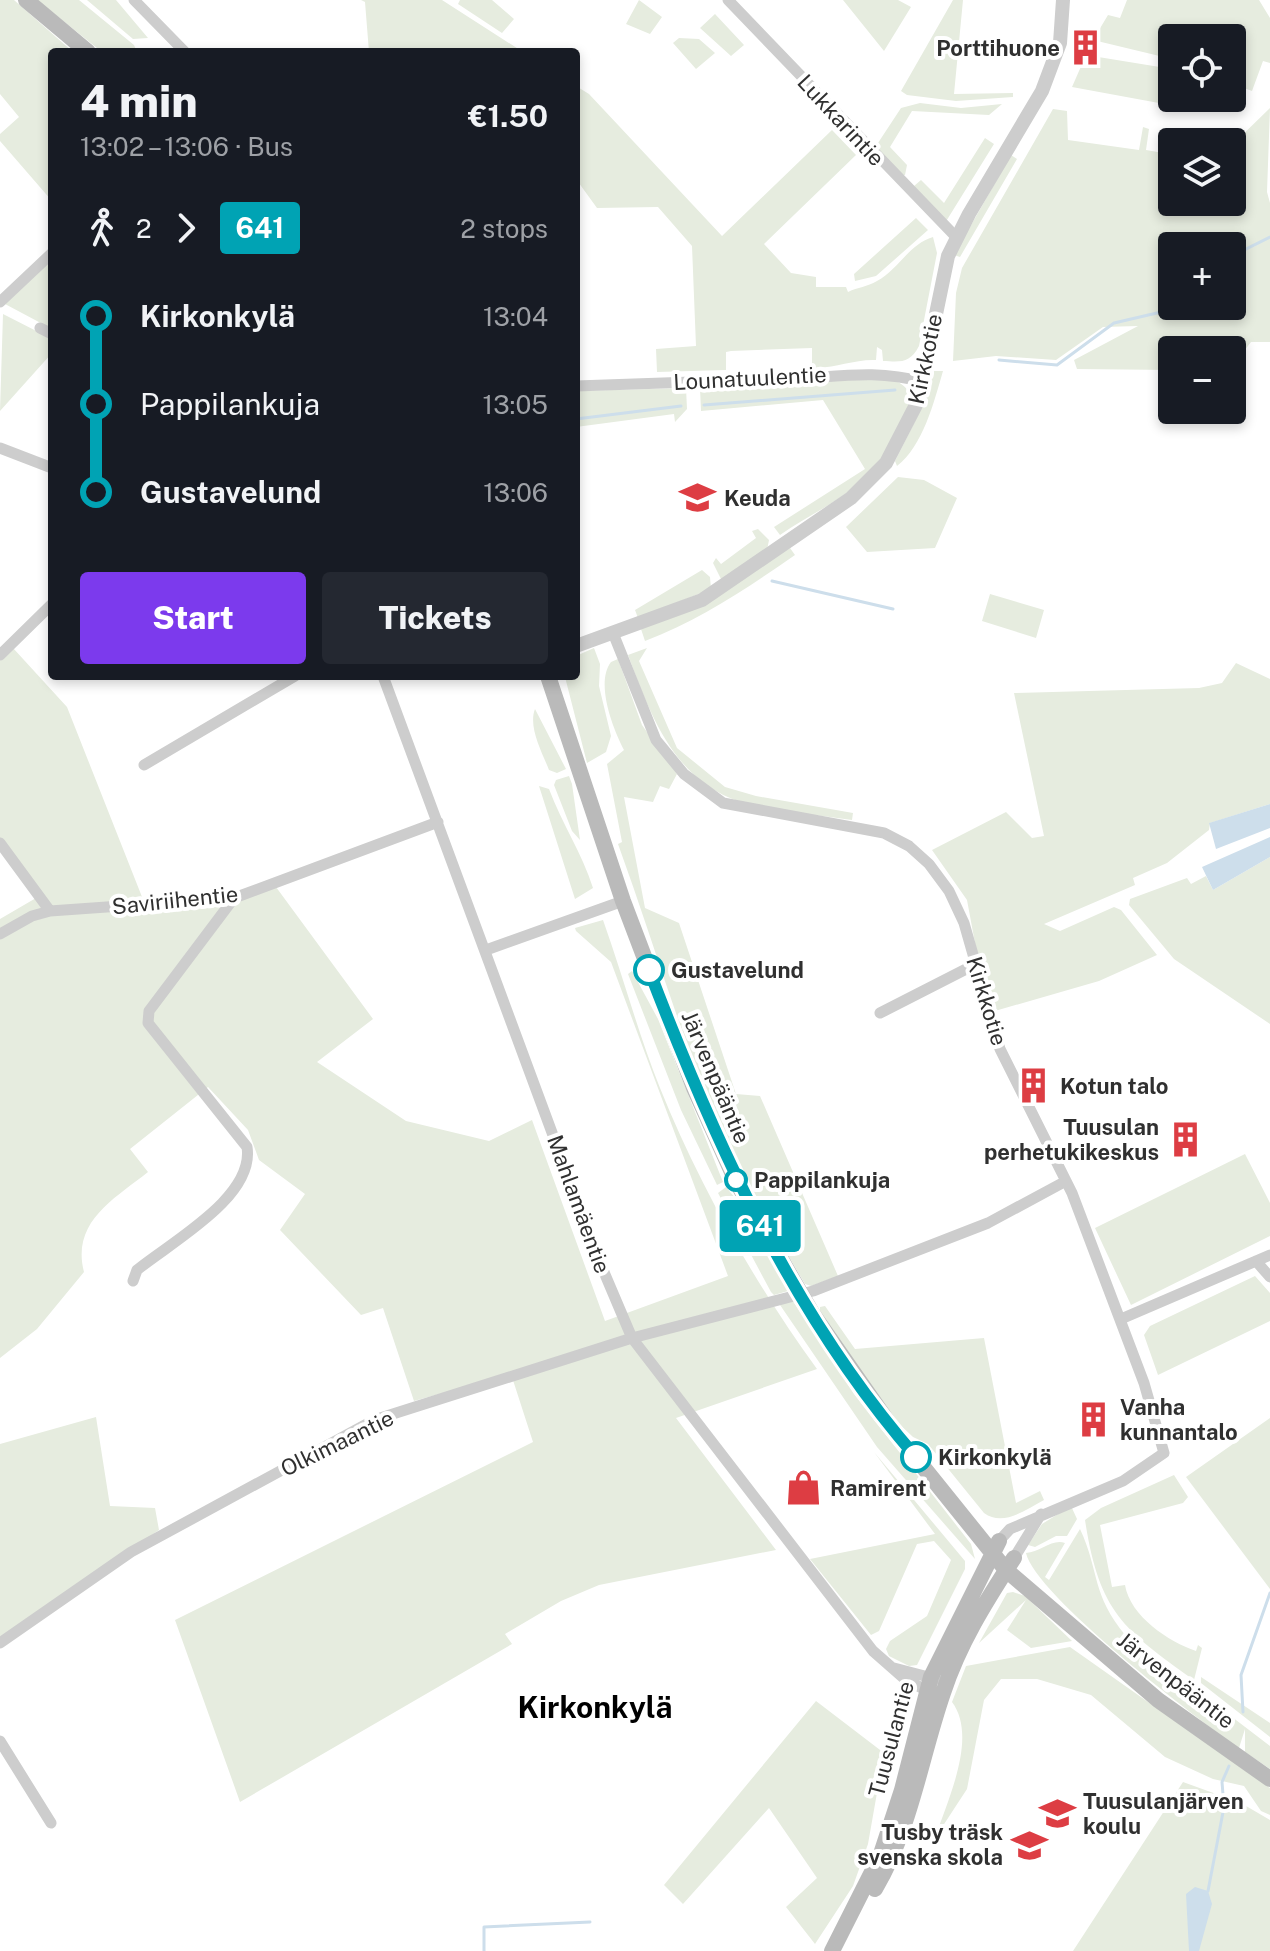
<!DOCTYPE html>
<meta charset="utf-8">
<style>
:root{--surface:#171b24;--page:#242831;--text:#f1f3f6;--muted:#9ea1a6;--accent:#7c3aed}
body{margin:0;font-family:"Public Sans",sans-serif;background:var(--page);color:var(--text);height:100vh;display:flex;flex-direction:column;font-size:30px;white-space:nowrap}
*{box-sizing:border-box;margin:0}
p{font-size:26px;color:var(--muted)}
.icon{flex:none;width:44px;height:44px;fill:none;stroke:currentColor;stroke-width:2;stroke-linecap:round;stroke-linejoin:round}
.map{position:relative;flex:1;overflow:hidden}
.drawer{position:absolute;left:48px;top:48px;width:532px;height:632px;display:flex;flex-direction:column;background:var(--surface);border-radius:8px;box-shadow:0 4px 12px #0003}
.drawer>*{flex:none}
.badge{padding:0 16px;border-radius:6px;font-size:28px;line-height:52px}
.tools{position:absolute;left:1158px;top:24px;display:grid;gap:16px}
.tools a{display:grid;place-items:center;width:88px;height:88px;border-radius:8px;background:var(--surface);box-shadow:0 4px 12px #0003;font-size:40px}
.map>.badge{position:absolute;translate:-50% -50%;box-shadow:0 0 0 4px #fff}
.legs{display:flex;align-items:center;gap:12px;height:88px;padding:0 32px;font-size:26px}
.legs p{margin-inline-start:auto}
.head{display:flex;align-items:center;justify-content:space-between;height:136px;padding:0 32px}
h1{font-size:44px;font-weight:800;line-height:60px}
.action{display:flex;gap:16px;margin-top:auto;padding:16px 32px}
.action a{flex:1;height:92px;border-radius:8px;background:var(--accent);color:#fff;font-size:32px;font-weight:800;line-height:92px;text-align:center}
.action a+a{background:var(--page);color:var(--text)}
ul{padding:0 32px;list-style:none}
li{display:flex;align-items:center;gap:28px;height:88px;font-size:30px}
li i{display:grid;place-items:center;width:12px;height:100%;margin:0 10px;background:currentColor}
li i::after{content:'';width:20px;height:20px;margin:-10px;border:6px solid;border-radius:50%;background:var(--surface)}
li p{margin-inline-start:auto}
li:first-child i{background:linear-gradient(#0000 50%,currentColor 0)}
li:last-child i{background:linear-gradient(currentColor 50%,#0000 0)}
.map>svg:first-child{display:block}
</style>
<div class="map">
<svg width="1270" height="1951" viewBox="0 0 1270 1951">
<rect width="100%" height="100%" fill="#fff"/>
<path fill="#e6ecdf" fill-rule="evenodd" d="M0 0H14L73 52H52L49 63 52 201 0 141V134L19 117 0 94Z
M37 0H79L134 45 137 52H102Z
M87 0H116L148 38 133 39Z
M361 0H442L523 52H369L365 2Z
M460 0H492L514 19 502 33 458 4Z
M639 0 662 17 650 34 626 24Z
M843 0H898L911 7 884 51Z
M953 0H963L954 94 1013 93V97L956 101 907 95 901 91Z
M1127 0H1259L1270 18V63L1263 61 1252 91 1244 88 1241 95 1232 90V77L1240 63 1232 58V38H1224L1219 29 1206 38H1172V59L1093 40 1108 15 1120 18Z
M715 14 744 45 731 56 700 28Z
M679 38 699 39 715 53 696 69 673 43Z
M1086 55 1172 69V98H1188L1186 108 1072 87Z
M576 86 589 94 722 236 832 130 856 155 764 244 791 273 816 277V287H846L848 292C858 287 867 287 877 281 898 270 909 244 933 237L937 253 919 346C910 363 902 362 883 361L882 350 877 347 876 360C853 359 830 370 812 367V348L731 351 726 352V370L657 372 656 349 696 346 692 246 658 207 597 208 576 179Z
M920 103 961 108 1002 104 989 115 912 111 890 147 907 165 905 175H899L876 146 901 108Z
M1270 108 1267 192 1270 203V342H1251L1244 351 1239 384 1232 383V350H1172V370L1077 369 1074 360 1138 326 1103 327 1056 360 996 356 953 361 956 293 962 268 1053 109 1067 111 1068 140 1139 150 1143 127 1149 129 1146 150 1169 154 1172 148V202H1232V145ZM1172 246H1232V306H1172Z
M985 138 994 144 945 223 917 193 914 186 921 180 944 203Z
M1011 155 1017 159 960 257 954 255Z
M916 218 928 230 876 276 855 281 854 274Z
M52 258V329L5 304Z
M3 314 52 339V353L0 411Z
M934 371H943C934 402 923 446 897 466L895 461 921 409Z
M844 378C867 379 907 371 911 400 902 419 894 439 883 456 857 495 816 510 780 535L774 527 865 469 823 400 701 411 700 388 821 383Z
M686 388 687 409 675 422 674 414 576 427V391Z
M898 477 924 480 957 498 935 548 867 552 846 527Z
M758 529 769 540 767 550 726 579H721L713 563 716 558 721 564 756 538 752 531Z
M790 548 795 555C746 589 700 620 645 641L641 629Z
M702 570 710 577 711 589 638 618 635 610Z
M990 594 1044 610 1036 638 982 621Z
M13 648 67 707 146 907 276 887 373 1019 317 1062 406 1121 489 1141 532 1120 605 1321 728 1276 611 962 576 931 575 928 603 920C623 976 638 1033 660 1088 700 1187 754 1282 817 1369L676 1418 776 1550 599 1585 561 1601 505 1634 512 1644 240 1802 175 1620 533 1442 511 1374 414 1401 383 1308 361 1315 280 1230 305 1194 259 1160 248 1130 208 1087 130 1149 148 1172C114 1199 71 1222 84 1272L37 1329 0 1358V919L36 898 0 851V660Z
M594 648 600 664 599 686 611 736 606 752 587 763 565 677 576 676V656Z
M647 648 639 661 677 748 725 787 756 796 853 813 852 820C816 814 776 813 741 802 674 781 650 714 628 655Z
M618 659 642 725 677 774 669 789 660 786 653 802 624 797 645 908 679 923 736 1094 760 1096 838 1276 811 1286 805 1284C776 1234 745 1185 722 1133 681 1039 653 940 618 844L622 842 607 764 624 750C613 729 595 683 611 662Z
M1236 663 1270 679V804L1210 823 1209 830 1167 863 1133 878 1135 885 1044 924 1060 931 1114 907 1121 910 1157 955 1099 981 988 1013 967 900 932 850 1006 812 1032 838 1044 836 1014 693 1199 688 1222 683Z
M535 709 566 769 557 773 549 770C542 752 528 727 535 709Z
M569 776 572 784 580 840 572 831 554 785 556 780Z
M539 786 549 789C562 824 582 853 593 888L575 899Z
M1270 857V1024L1174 959 1129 905 1130 899 1187 878 1191 884 1206 876 1213 890Z
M632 971 658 1019 723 1182 717 1185 681 1110 628 974Z
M1245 1154 1270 1203V1236L1131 1305 1095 1228Z
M726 1187 741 1205 789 1288 788 1291 774 1295 771 1292 718 1193Z
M1255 1276 1270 1293V1321L1158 1375 1144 1335 1150 1326Z
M791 1298 854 1394 971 1544 975 1559 877 1447 778 1302Z
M825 1306 855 1349 984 1338 1016 1503 1040 1491 1044 1500C1025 1510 1003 1527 984 1513L928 1444 913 1437 896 1421 820 1312V1307Z
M96 1417 110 1506 155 1508 159 1530 0 1640V1444Z
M1270 1418V1589L1186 1477Z
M874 1452 965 1561V1569L917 1665 909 1666 889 1656 886 1649 890 1641 927 1616 951 1560 934 1541 917 1544 879 1631 871 1635 810 1559 935 1534Z
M1174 1475 1188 1497 1183 1503 1100 1525 1112 1587 1125 1585C1130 1616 1169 1642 1196 1651L1198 1645 1202 1648 1194 1680C1122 1629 1099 1611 1085 1520L1101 1508Z
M1071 1506 1077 1519 1067 1536H1056L1035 1547 1028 1545 1042 1524Z
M1080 1529C1100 1572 1091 1594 1126 1636L1270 1746V1769L1245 1752V1729L1239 1748C1198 1720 1035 1595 1026 1553 1040 1552 1053 1538 1065 1543L1045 1577 1049 1580Z
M1013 1592 1025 1596 1072 1641 1031 1648 1007 1630 1026 1600 979 1643 1007 1593Z
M1070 1647 1270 1788V1815L1261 1811 1244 1786 1213 1779 1165 1757 1091 1695 1037 1679H1001L984 1700 967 1789 935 1838C948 1799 978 1737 952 1702L966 1666Z
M1201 1677 1270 1723V1737L1201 1683Z
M816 1701 884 1753 868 1844 853 1886 815 1944 786 1907 817 1878 769 1808 683 1904 664 1885Z
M1183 1782 1241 1803 1270 1820V1951H1073Z"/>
<path fill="#cddeeb" d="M1270 804V828L1216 849 1209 823Z
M1270 837V857L1213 890 1202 867Z
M1195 1887 1208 1891 1212 1904 1199 1951H1189L1186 1894Z"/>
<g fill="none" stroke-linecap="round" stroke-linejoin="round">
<path stroke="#cddeeb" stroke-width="3" d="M1232 256 1270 237
M999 360 1057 365 1114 323 1187 306
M704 405 895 390
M576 419 681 406
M772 581 893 609
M1243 1712 1241 1675 1270 1593
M1208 1891 1224 1807 1222 1782 1229 1766
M484 1951V1927L590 1922"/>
<path stroke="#cdcdcd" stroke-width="11" d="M134 0 185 52
M728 0 957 238
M0 302 52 253
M40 328 52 334
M576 386 809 378C851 375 882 371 923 382
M0 448 52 468
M613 633 656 740 684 774 723 803 884 833 909 846 929 864 949 891 964 923 1000 1049 1072 1193 1144 1383 1164 1453 1123 1481 1010 1529 999 1541
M0 655 52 604
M383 676 601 1265 632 1338 873 1651 906 1680 932 1693
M144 765 295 676
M0 843 50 911
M0 934 32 916 50 911 234 898 438 822
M486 950 623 901
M880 1013 976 964
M1256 1261 1270 1277
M133 1281 137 1270C171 1242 255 1197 247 1147L148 1023 149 1011 234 898
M1121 1319 1270 1255
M1014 1558 1041 1514
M0 1643 131 1552 374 1420 632 1338 813 1291 988 1223 1066 1181
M894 1668 936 1679
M0 1741 51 1823"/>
<path stroke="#cdcdcd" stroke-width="14" d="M576 646 702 600 851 498 886 463 918 401 948 256 969 214 1042 91 1060 43 1063 0"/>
<path stroke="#bababa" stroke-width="16" d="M26 0 88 52
M548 676 623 901 694 1088 736 1181 812 1313 895 1432 1006 1570 1158 1700 1270 1779
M875 1889C911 1828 920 1760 943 1693 959 1644 986 1601 1014 1558
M832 1951 881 1854 902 1790 931 1677 999 1541"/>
</g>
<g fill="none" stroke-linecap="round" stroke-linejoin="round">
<defs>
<path id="line-1" d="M649 970C715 1143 793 1316 916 1457"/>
</defs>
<use href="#line-1" stroke="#fff" stroke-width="18"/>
<use href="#line-1" stroke="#00a3b4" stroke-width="12"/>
</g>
<defs>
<symbol id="building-bare" viewBox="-9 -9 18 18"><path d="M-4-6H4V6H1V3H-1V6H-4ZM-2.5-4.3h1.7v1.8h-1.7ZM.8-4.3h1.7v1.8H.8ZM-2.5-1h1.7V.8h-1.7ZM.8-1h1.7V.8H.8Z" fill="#dd3d43" stroke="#fff" stroke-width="2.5" paint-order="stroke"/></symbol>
<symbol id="school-bare" viewBox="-9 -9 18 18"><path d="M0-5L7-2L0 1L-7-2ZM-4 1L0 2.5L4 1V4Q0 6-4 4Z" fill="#dd3d43" stroke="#fff" stroke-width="2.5" paint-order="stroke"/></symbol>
<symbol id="shop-bare" viewBox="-9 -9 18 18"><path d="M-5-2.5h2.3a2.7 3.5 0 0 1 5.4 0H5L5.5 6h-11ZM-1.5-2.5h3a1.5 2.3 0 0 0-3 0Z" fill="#dd3d43" stroke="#fff" stroke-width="2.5" paint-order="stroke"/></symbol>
</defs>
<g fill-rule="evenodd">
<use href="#building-bare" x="1060" y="22" width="51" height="51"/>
<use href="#school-bare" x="672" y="472" width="51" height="51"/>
<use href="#building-bare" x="1008" y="1060" width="51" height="51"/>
<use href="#building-bare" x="1160" y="1114" width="51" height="51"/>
<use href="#building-bare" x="1068" y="1394" width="51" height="51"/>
<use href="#shop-bare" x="778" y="1462" width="51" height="51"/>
<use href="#school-bare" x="1032" y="1788" width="51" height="51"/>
<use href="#school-bare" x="1004" y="1820" width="51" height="51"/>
</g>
<g fill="#fff" stroke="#00a3b4" stroke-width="4">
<circle cx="649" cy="970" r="14"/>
<circle cx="736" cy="1180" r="10"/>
<circle cx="916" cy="1457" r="14"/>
</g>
<g text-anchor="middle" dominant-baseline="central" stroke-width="8" stroke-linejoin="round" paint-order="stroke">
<g font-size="22" font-weight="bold" fill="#303030" stroke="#fff" text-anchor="start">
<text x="1060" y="48" text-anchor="end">Porttihuone</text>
<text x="724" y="498">Keuda</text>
<text x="1060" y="1086">Kotun talo</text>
<text x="1159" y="1127" text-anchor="end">Tuusulan<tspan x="1159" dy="25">perhetukikeskus</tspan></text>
<text x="1120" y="1407">Vanha<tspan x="1120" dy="25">kunnantalo</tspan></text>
<text x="830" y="1488">Ramirent</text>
<text x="1083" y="1801">Tuusulanjärven<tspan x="1083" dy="25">koulu</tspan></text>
<text x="1003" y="1832" text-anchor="end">Tusby träsk<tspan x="1003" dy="25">svenska skola</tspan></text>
</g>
<g font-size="22" fill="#303030" stroke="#fff">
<text transform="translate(841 120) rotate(47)">Lukkarintie</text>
<text transform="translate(925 359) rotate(-78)">Kirkkotie</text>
<text transform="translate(750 378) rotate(-3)">Lounatuulentie</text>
<text transform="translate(175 900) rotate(-6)">Saviriihentie</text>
<text transform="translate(987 1001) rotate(73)">Kirkkotie</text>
<text transform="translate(716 1077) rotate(67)">Järvenpääntie</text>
<text transform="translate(579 1204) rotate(70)">Mahlamäentie</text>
<text transform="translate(337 1443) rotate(-26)">Olkimaantie</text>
<text transform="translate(1176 1680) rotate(38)">Järvenpääntie</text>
<text transform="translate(891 1739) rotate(-75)">Tuusulantie</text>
</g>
<g font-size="22" font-weight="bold" fill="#303030" stroke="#fff" text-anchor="start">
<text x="671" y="970">Gustavelund</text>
<text x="754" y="1180">Pappilankuja</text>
<text x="938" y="1457">Kirkonkylä</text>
</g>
<g font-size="30" font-weight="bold" fill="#000" stroke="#fff">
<text x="595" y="1707">Kirkonkylä</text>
</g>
</g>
</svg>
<div class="tools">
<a><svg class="icon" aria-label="locate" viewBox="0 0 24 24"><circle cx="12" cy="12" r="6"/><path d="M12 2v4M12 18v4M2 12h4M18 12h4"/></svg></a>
<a><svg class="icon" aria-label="layers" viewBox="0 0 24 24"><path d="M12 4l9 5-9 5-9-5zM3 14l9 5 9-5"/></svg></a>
<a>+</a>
<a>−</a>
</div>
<b class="badge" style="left:760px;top:1226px;background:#00a3b4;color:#fff">641</b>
<section class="drawer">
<div class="head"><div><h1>4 min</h1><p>13:02 – 13:06 · Bus</p></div><b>€1.50</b></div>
<div class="legs"><svg class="icon" aria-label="walk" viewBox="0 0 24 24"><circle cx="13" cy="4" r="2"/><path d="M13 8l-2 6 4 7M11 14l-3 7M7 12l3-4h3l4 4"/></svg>2<svg class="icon" aria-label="forward" viewBox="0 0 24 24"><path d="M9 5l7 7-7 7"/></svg><b class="badge" style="background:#00a3b4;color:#fff">641</b><p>2 stops</p></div>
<ul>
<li><i style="color:#00a3b4"></i><b>Kirkonkylä</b><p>13:04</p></li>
<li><i style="color:#00a3b4"></i><span>Pappilankuja</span><p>13:05</p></li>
<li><i style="color:#00a3b4"></i><b>Gustavelund</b><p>13:06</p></li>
</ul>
<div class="action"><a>Start</a><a>Tickets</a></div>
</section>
</div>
